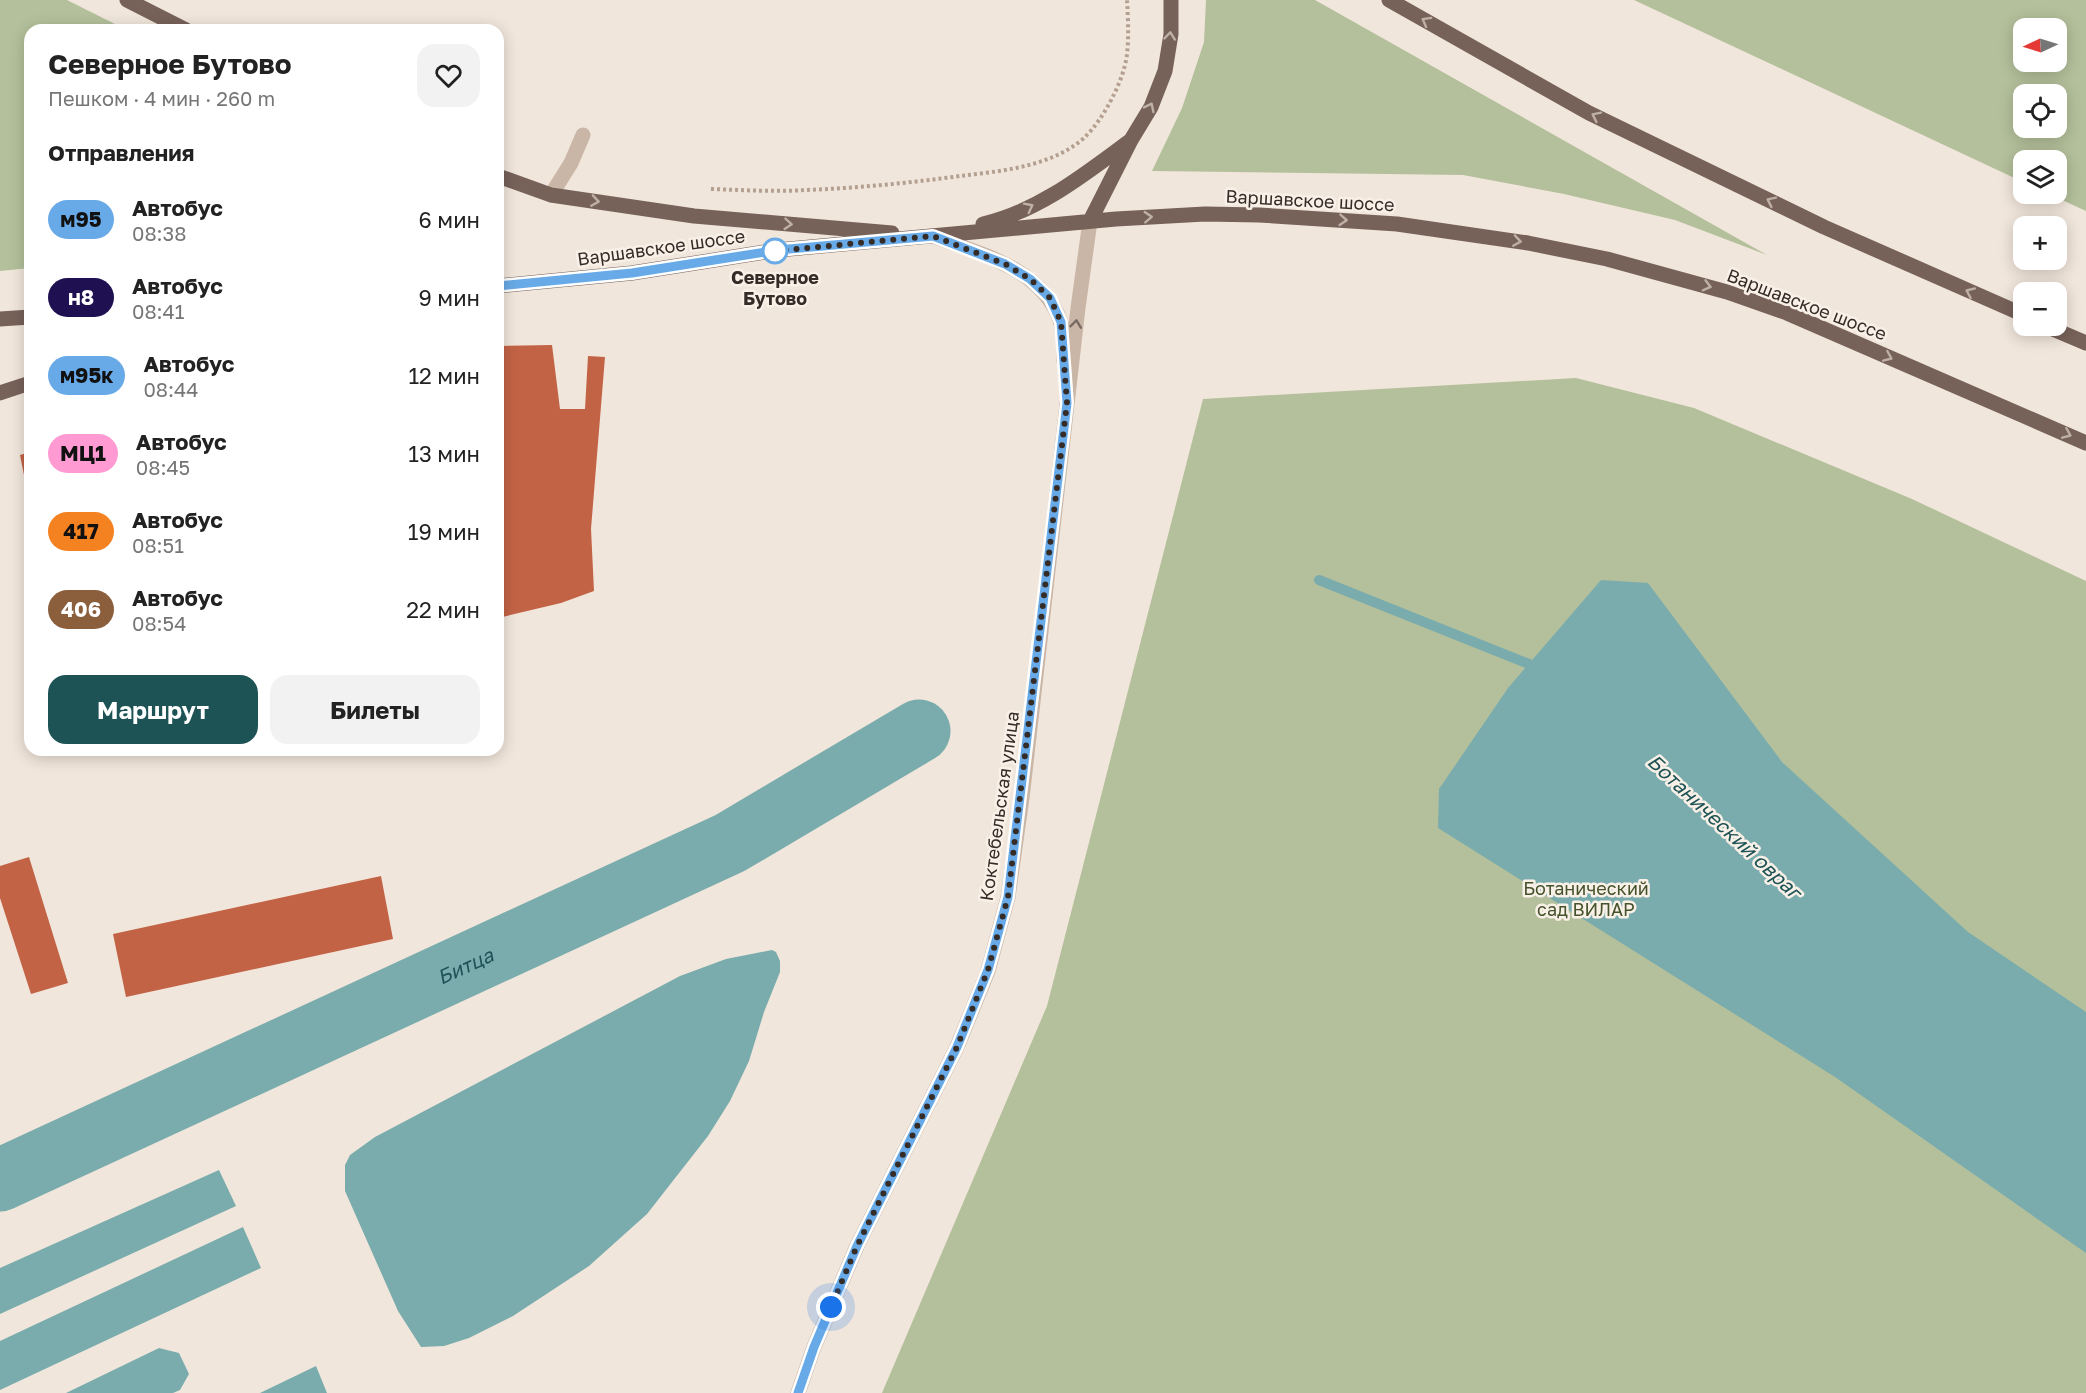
<!DOCTYPE html>
<html lang="ru">
<meta charset="utf-8">
<style>
:root{--surface:#fff;--page:#f2f2f2;--text:#222;--muted:#767676;--accent:#1e5356}
body{margin:0;font-family:"Golos Text",sans-serif;background:var(--page);color:var(--text);height:100vh;display:flex;flex-direction:column;font-size:22px;white-space:nowrap}
*{box-sizing:border-box;margin:0}
p{font-size:20px;color:var(--muted)}
.icon{flex:none;width:33px;height:33px;fill:none;stroke:currentColor;stroke-width:2;stroke-linecap:round;stroke-linejoin:round}
.map{position:relative;flex:1;overflow:hidden}
.sheet{position:absolute;left:24px;top:24px;width:480px;height:732px;display:flex;flex-direction:column;background:var(--surface);border-radius:18px;box-shadow:0 3px 15px #0003}
.sheet>*{flex:none}
.badge{padding:0 12px;border-radius:20px;font-size:21px;line-height:39px}
.needle{width:39px;rotate:266deg}
.buttons{position:absolute;left:2013px;top:18px;display:grid;gap:12px}
.buttons a{display:grid;place-items:center;width:54px;height:54px;border-radius:12px;background:var(--surface);box-shadow:0 3px 15px #0003;font-size:30px}
.you{position:absolute;width:30px;height:30px;margin:-15px;border:4px solid #fff;border-radius:50%;background:#1a73e8;box-shadow:0 0 0 9px #1a73e833}
.map>.badge{position:absolute;translate:-50% -50%;box-shadow:0 0 0 3px #fff}
h2{padding:0 24px;font-size:22px;line-height:54px}
.round{display:grid;place-items:center;flex:none;width:63px;height:63px;border-radius:18px;background:var(--page)}
.headline{display:flex;align-items:center;justify-content:space-between;height:102px;padding:0 24px}
h1{font-size:28px;font-weight:700;line-height:45px}
.cta{display:flex;gap:12px;margin-top:auto;padding:12px 24px}
.cta a{flex:1;height:69px;border-radius:18px;background:var(--accent);color:#fff;font-size:24px;font-weight:700;line-height:69px;text-align:center}
.cta a+a{background:var(--page);color:var(--text)}
ul{padding:0;list-style:none}
li{display:flex;align-items:center;gap:18px;height:78px;padding:0 24px}
li div{flex:1}
li b{display:block;font-size:22px}
li em{font-style:normal}
li .badge{min-width:66px;font-weight:700;text-align:center}
.map>svg:first-child{display:block}
</style>
<div class="map">
<svg width="2086" height="1393" viewBox="0 0 2086 1393">
<rect width="100%" height="100%" fill="#f1e6db"/>
<path fill="#b4c09b" fill-rule="evenodd" d="M0 0H67L127 30H30V268L0 271Z
M1206 0H1315L1767 255 1675 220 1564 194 1463 175 1152 171 1182 108 1204 42Z
M1634 0H2086V211L2049 194H2056V160H2024L2023 182ZM2024 28H2056V62H2024ZM2024 94H2056V128H2024Z
M1576 378 1694 408 1912 499 2086 581V1393H882L1047 1006 1203 399Z"/>
<path fill="#7aacad" d="M1601 580 1648 583 1782 762 1968 932 2086 1012V1253L1835 1077 1438 828 1439 789 1508 688Z
M772 950 776 952 780 961V972L764 1012 749 1061 730 1101 708 1136 647 1214 589 1266 513 1316 469 1338 444 1346 421 1347 398 1311 345 1191V1165L350 1155 375 1137 680 976 726 959Z
M219 1170 236 1206 0 1314V1268Z
M243 1227 261 1268 0 1390V1341Z
M159 1348 179 1353 189 1374 180 1390 173 1393H66Z
M316 1366 327 1393H260Z"/>
<g fill="none" stroke-linecap="round" stroke-linejoin="round">
<path stroke="#7aacad" stroke-width="10" d="M1319 580 1529 664 1538 673"/>
<path stroke="#7aacad" stroke-width="63" id="s1" d="M0 1180 730 843 919 731"/>
</g>
<path fill="#c36346" d="M552 345 560 409H585L588 356 605 357 591 529 594 591 561 603 498 618V346Z
M30 452V500H29L20 455Z
M29 857 68 983 31 994 0 898V866Z
M381 876 393 939 126 997 113 934Z"/>
<g fill="none" stroke-linecap="round" stroke-linejoin="round">
<path stroke="#b4a091" stroke-width="4" stroke-dasharray="3 3" stroke-linecap="butt" d="M711 189C743 190 775 192 806 190 858 188 909 183 960 176 1001 171 1051 167 1084 138 1103 120 1124 81 1127 54 1129 37 1128 17 1127 0"/>
<path stroke="#c9b6a7" stroke-width="15" d="M551 195 571 163 583 135"/>
<path stroke="#c9b6a7" stroke-width="15" d="M933 236C980 254 1041 268 1060 320 1065 332 1063 348 1064 361
M798 1393 814 1347 857 1246 957 1047 988 971 1008 897 1022 798 1078 308 1090 221"/>
<path stroke="#776259" stroke-width="15" d="M127 0 186 30
M1389 0 1589 113 1824 227 2024 315
M498 176 551 195 694 216 892 233
M1090 221 1131 140 1151 107 1165 71 1171 34V0
M983 224C1039 211 1085 174 1131 140
M498 286 632 273 778 250 1116 219 1205 214 1259 215 1397 224 1528 243 1607 259 1727 292 1787 313 2086 443
M0 319 30 317
M2046 326 2086 343
M0 393 30 383"/>
</g>
<defs><path id="oneway-chevron" d="M-2-3.5L2.5 0L-2 3.5" fill="none" stroke-width="1.6" stroke-linecap="round" stroke-linejoin="round" transform="scale(1.5)"/></defs>
<g stroke="#beb0a7">
<use href="#oneway-chevron" transform="translate(1426 21) rotate(-151)"/>
<use href="#oneway-chevron" transform="translate(1170 36) rotate(-84)"/>
<use href="#oneway-chevron" transform="translate(1150 107) rotate(-64)"/>
<use href="#oneway-chevron" transform="translate(1596 116) rotate(-154)"/>
<use href="#oneway-chevron" transform="translate(595 201) rotate(9)"/>
<use href="#oneway-chevron" transform="translate(1771 201) rotate(-154)"/>
<use href="#oneway-chevron" transform="translate(1029 207) rotate(-27)"/>
<use href="#oneway-chevron" transform="translate(1148 217) rotate(-3)"/>
<use href="#oneway-chevron" transform="translate(1343 220) rotate(4)"/>
<use href="#oneway-chevron" transform="translate(788 224) rotate(5)"/>
<use href="#oneway-chevron" transform="translate(1517 241) rotate(9)"/>
<use href="#oneway-chevron" transform="translate(1707 286) rotate(15)"/>
<use href="#oneway-chevron" transform="translate(1970 292) rotate(-156)"/>
<use href="#oneway-chevron" transform="translate(1888 357) rotate(23)"/>
<use href="#oneway-chevron" transform="translate(2067 434) rotate(23)"/>
</g>
<use stroke="#786a61" href="#oneway-chevron" transform="translate(1076 324) rotate(-83)"/>
<g fill="none" stroke-linecap="round" stroke-linejoin="round">
<defs>
<path id="line" d="M498 286 632 273 778 250 933 236 1005 264 1030 279 1050 298 1061 322 1067 403 1008 897 988 970 957 1047 857 1246 814 1347 798 1393"/>
</defs>
<use href="#line" stroke="#fff" stroke-width="14"/>
<use href="#line" stroke="#68aae7" stroke-width="9"/>
<path stroke="#352c27" stroke-width="6" stroke-dasharray="0 10.8" d="M775 251 933 236 1005 264 1030 279 1050 298 1061 322 1067 403 1008 897 988 970 957 1047 857 1246 831 1307"/>
</g>
<circle fill="#fff" stroke="#68aae7" stroke-width="3" cx="775" cy="251" r="12"/>
<g text-anchor="middle" dominant-baseline="central" stroke-width="5" stroke-linejoin="round" paint-order="stroke">
<g font-size="18" fill="#352c27" stroke="#f9f0e7">
<text transform="translate(1310 200) rotate(3)">Варшавское шоссе</text>
<text transform="translate(661 247) rotate(-8)">Варшавское шоссе</text>
<text transform="translate(1807 304) rotate(21)">Варшавское шоссе</text>
<text transform="translate(999 806) rotate(-82)">Коктебельская улица</text>
</g>
<g font-size="18" font-weight="bold" fill="#352c27" stroke="#f9f0e7">
<text x="775" y="277">Северное<tspan x="775" dy="21">Бутово</tspan></text>
</g>
<g font-size="18" fill="#45532c" stroke="#f9f0e7">
<text x="1586" y="888">Ботанический<tspan x="1586" dy="21">сад ВИЛАР</tspan></text>
</g>
<g font-size="20" font-style="italic" fill="#1e5356" stroke="#f9f0e7">
<text transform="translate(1725 826) rotate(43)">Ботанический овраг</text>
<text stroke="none"><textPath href="#s1" startOffset="512">Битца</textPath></text>
</g>
</g>
</svg>
<div class="buttons">
<a><svg class="needle" viewBox="-14 -14 28 28"><path d="M0-13l5 13h-10z" fill="#e53935"/><path d="M0 13l5-13h-10z" fill="#767676"/></svg></a>
<a><svg class="icon" aria-label="locate" viewBox="0 0 24 24"><circle cx="12" cy="12" r="6"/><path d="M12 2v4M12 18v4M2 12h4M18 12h4"/></svg></a>
<a><svg class="icon" aria-label="layers" viewBox="0 0 24 24"><path d="M12 4l9 5-9 5-9-5zM3 14l9 5 9-5"/></svg></a>
<a>+</a>
<a>−</a>
</div>
<div class="you" style="left:831px;top:1307px"></div>
<section class="sheet">
<div class="headline"><div><h1>Северное Бутово</h1><p>Пешком · 4 мин · 260 m</p></div><a class="round"><svg class="icon" aria-label="heart" viewBox="0 0 24 24"><path d="M12 20l-8-8c-3-5 5-10 8-4 3-6 11-1 8 4z"/></svg></a></div>
<h2>Отправления</h2>
<ul>
<li><span class="badge" style="background:#68aae7;color:#111">м95</span><div><b>Автобус</b><p>08:38</p></div><em>6 мин</em></li>
<li><span class="badge" style="background:#1f1051;color:#fff">н8</span><div><b>Автобус</b><p>08:41</p></div><em>9 мин</em></li>
<li><span class="badge" style="background:#68aae7;color:#111">м95к</span><div><b>Автобус</b><p>08:44</p></div><em>12 мин</em></li>
<li><span class="badge" style="background:#ff9ad2;color:#111">МЦ1</span><div><b>Автобус</b><p>08:45</p></div><em>13 мин</em></li>
<li><span class="badge" style="background:#f58220;color:#111">417</span><div><b>Автобус</b><p>08:51</p></div><em>19 мин</em></li>
<li><span class="badge" style="background:#8b5e3c;color:#fff">406</span><div><b>Автобус</b><p>08:54</p></div><em>22 мин</em></li>
</ul>
<div class="cta"><a>Маршрут</a><a>Билеты</a></div>
</section>
</div>
